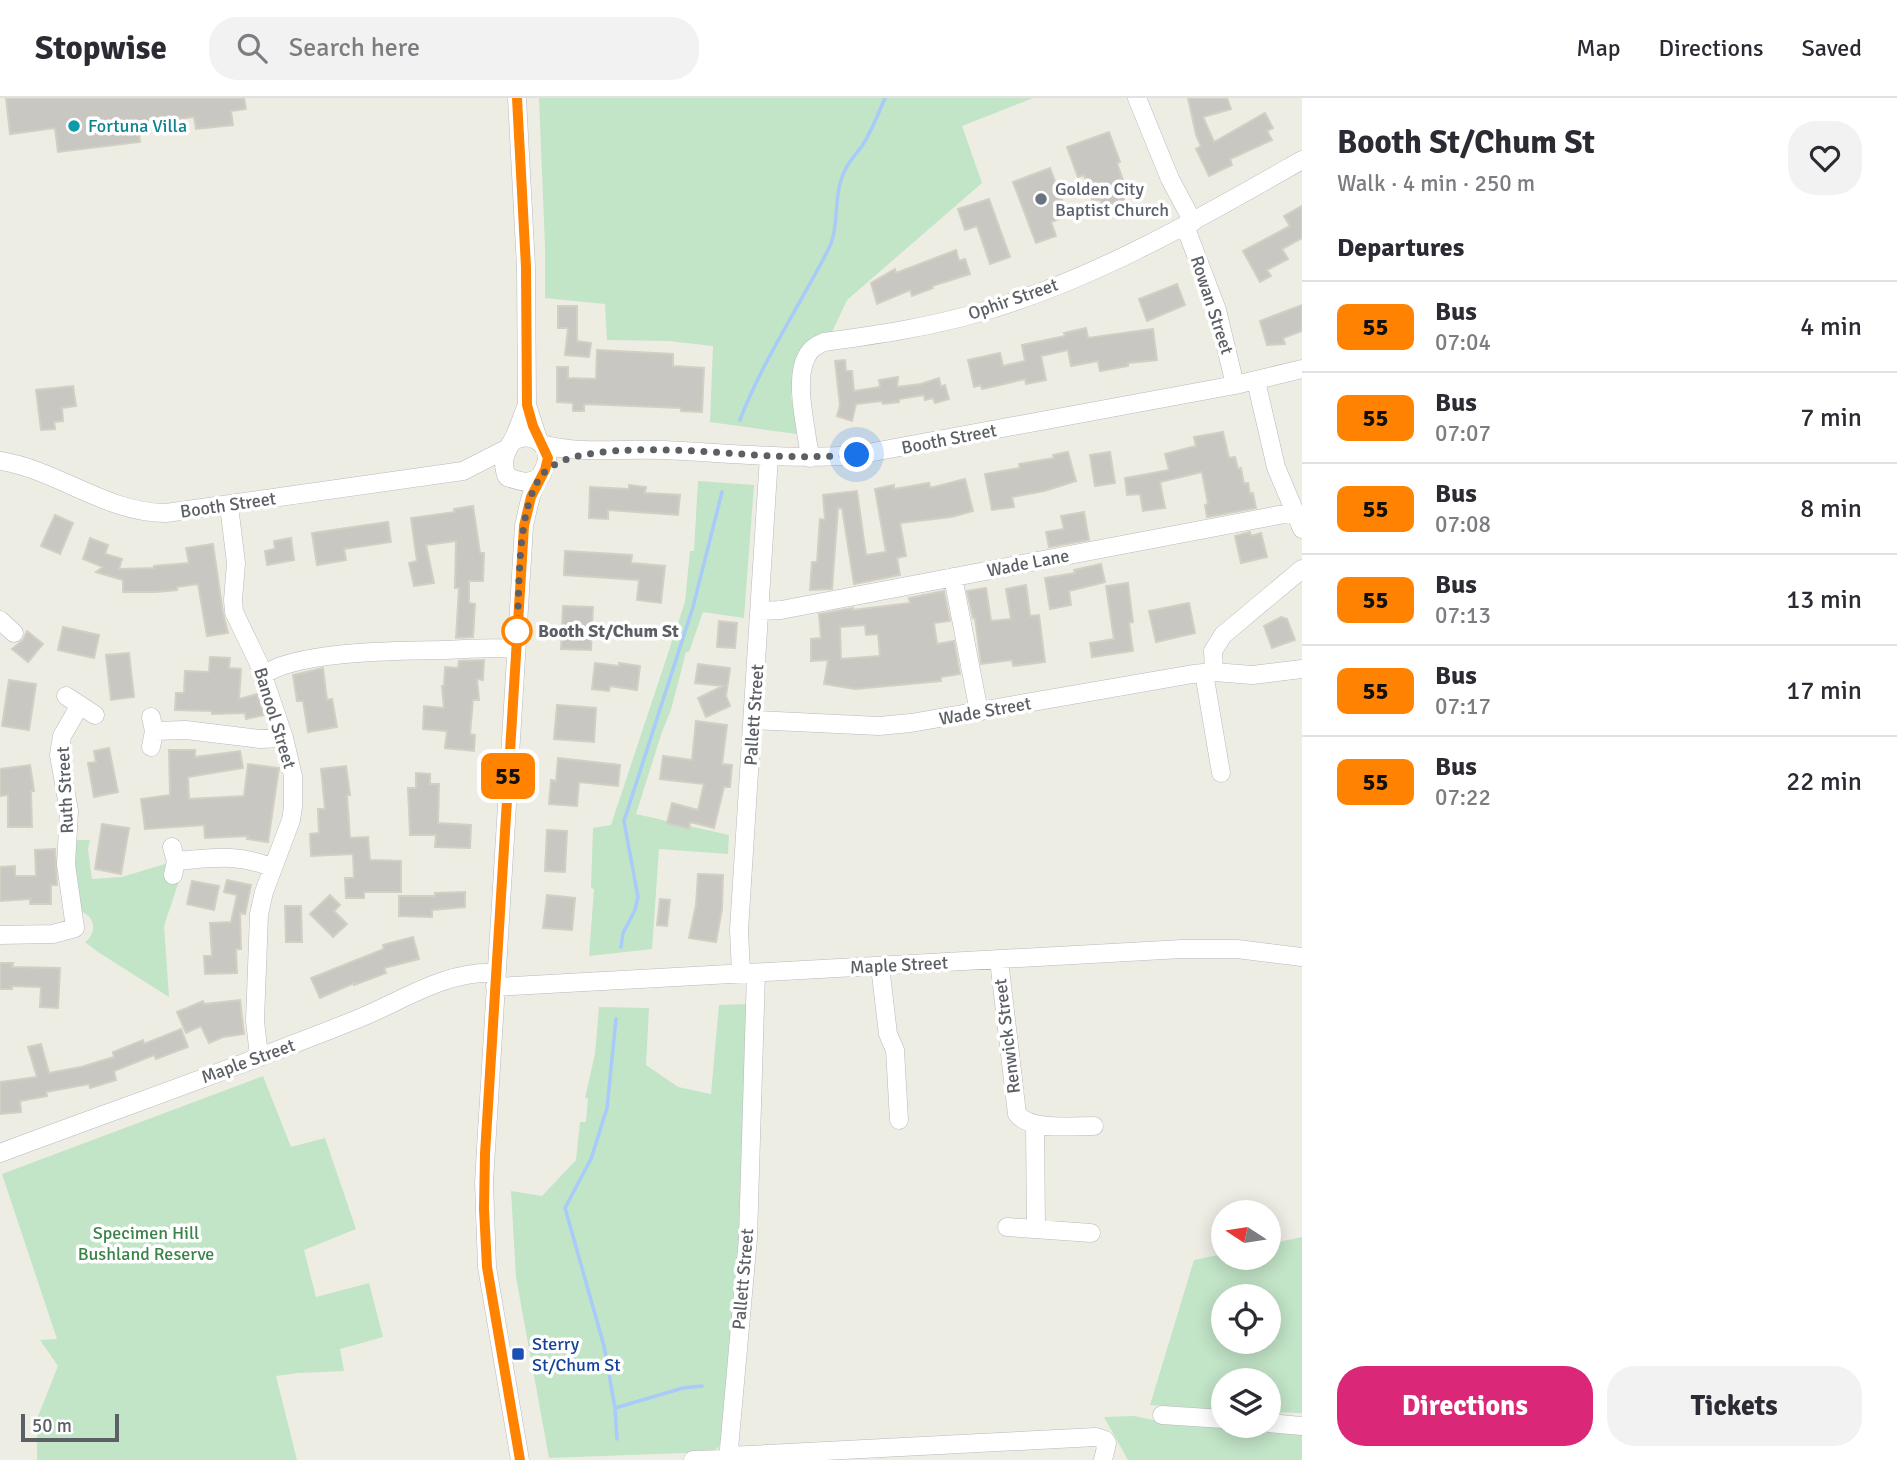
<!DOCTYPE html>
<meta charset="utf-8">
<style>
:root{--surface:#fff;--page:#f2f2f3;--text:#2b2b33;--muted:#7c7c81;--line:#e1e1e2;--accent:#db2777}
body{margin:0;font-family:Signika,sans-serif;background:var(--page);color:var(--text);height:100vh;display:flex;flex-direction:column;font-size:26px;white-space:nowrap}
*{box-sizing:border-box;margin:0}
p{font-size:23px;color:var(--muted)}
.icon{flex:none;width:38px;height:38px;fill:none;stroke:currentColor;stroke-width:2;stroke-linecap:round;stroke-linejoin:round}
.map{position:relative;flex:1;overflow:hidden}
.drawer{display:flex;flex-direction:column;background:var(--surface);width:595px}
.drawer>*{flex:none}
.badge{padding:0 14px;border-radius:10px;font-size:24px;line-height:46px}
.needle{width:46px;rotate:282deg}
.fabs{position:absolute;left:1211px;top:1102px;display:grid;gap:14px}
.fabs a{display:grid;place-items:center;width:70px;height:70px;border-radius:50%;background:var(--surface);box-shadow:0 4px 18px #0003;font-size:35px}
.scale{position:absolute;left:21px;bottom:18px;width:98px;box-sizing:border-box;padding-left:7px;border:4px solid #5c5f64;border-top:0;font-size:19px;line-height:24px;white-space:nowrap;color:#5c5f64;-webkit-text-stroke:5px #fff;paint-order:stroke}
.you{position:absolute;width:35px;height:35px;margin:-18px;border:5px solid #fff;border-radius:50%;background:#1a73e8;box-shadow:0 0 0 10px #1a73e833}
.map>.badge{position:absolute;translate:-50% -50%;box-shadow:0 0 0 4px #fff}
h2{padding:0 35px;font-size:26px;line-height:63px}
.round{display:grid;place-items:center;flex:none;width:74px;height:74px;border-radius:28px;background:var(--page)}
.overview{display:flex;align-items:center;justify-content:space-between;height:119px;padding:0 35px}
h1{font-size:33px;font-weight:800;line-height:52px}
.button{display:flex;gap:14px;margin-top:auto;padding:14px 35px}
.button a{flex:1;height:80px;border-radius:28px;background:var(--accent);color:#fff;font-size:28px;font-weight:800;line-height:80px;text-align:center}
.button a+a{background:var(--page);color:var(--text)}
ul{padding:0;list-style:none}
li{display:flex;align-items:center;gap:21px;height:91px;padding:0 35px;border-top:2px solid var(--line)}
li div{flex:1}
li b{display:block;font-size:26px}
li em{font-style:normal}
li .badge{min-width:77px;font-weight:700;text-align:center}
header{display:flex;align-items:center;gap:42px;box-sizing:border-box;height:98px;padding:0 35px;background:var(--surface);border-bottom:2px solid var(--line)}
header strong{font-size:33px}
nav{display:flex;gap:38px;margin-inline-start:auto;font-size:24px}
.search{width:490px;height:63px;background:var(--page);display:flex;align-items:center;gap:18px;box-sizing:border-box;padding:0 24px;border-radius:28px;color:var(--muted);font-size:26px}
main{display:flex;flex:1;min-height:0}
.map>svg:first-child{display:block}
</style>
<header>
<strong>Stopwise</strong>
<div class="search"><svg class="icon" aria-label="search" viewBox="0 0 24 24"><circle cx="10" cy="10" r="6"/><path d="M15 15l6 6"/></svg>Search here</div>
<nav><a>Map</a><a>Directions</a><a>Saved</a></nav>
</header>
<main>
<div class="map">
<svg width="1302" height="1362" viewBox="0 0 1302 1362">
<rect width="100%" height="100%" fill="#eeede4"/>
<path fill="#c2e4c7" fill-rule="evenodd" d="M539 0H1033L962 28 982 85 847 202 832 234 817 237 806 246 793 283 791 298 798 335 796 336 710 324 713 248 669 243 607 242 605 206 545 200V148Z
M698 383 754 387 744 520 703 514 689 554H686L671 612 662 634 636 716 729 737 728 756 659 751 652 851 589 858 594 791 591 790 593 730 611 727 685 504 690 453H694Z
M74 742H90L88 751 92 781 122 779 165 766 169 779 179 783 164 828 169 899 98 854 85 844C98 834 95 818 80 813L74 785Z
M748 906 740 1146 723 1342 718 1350 709 1354 549 1360 516 1179 511 1093 542 1098 576 1062 580 1024H586L588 1000H585L595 956 599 909 649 910 646 967 678 989 711 996 719 907Z
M263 978 291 1049 325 1040 356 1131 304 1152 316 1199 369 1185 383 1239 340 1251 344 1273 298 1275 276 1278 297 1362H37V1321L58 1268 40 1242 57 1241 2 1076Z
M1302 1139V1315L1269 1314V1283H1223V1312L1150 1307 1194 1162 1223 1156V1160H1269V1146ZM1223 1199H1269V1244H1223Z
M1134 1318 1163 1324 1302 1333V1362H1128L1104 1319Z"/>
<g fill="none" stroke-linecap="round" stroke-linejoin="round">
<path stroke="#a9cbf9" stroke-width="3.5" d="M740 322C763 262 799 209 828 152 840 129 833 103 842 79 846 66 854 59 862 48 872 33 878 16 885 0
M621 849 623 835 635 812 638 799 624 723 693 509 722 394
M616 921 607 1010 591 1061 565 1110 604 1248 615 1310 617 1341
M615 1310 683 1290 702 1288"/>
</g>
<path fill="#c9c7c2" stroke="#d2cfc3" stroke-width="2" fill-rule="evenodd" d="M6 0H244L246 11 231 13 233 27 196 31 194 19 138 26 140 44 58 54 55 30 10 36Z
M1188 0H1227L1231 11 1203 19 1214 44 1265 15 1273 30 1267 33 1272 42 1230 61 1232 67 1209 78 1196 51 1201 48 1196 37Z
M1109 34 1120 64 1117 65 1124 85 1119 86 1125 104 1103 111 1100 101 1093 103 1084 77 1078 79 1067 49Z
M1050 70 1068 118 1051 124 1056 138 1036 145 1013 84Z
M989 101 1010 159 990 166 977 128 965 132 958 111Z
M1302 108V140L1282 151 1288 161 1267 172 1271 178 1260 184 1243 153 1290 128 1284 118Z
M956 152 959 163 965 161 970 176 932 188 933 190 912 198 910 192 877 206 871 185 895 171 896 175Z
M1177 186 1185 207 1147 223 1139 201Z
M1302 207V233L1283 240 1285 246 1267 247 1260 223Z
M558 208H577V243L591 245 589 259 565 257 568 230H558Z
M1086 230 1088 240 1153 231 1157 262 1128 265V268L1100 273 1098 263 1071 268 1068 252 1041 258 1046 282 1026 286 1025 281 982 291 981 287 974 289 968 262 1000 255 1003 268 1025 263 1022 247 1065 238 1064 235Z
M597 252 673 256V268L704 270 702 314 681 313V310L584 306V313H573V305L557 304V269H568V280L596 281Z
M845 262 846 273H852L854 293 880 289 879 282 898 279 897 289 921 286 939 280 941 289 945 287 949 301 935 305 933 300 925 302 924 297 899 301V304L883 306 882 303 856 306 852 323 837 318 840 307 835 263Z
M73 288 76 308 62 310 63 323 54 324 55 331 41 332 36 292Z
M1223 334 1229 360 1235 359 1238 371 1241 370 1244 386 1248 385 1250 396 1253 395 1256 410 1207 419 1205 407 1208 406 1202 374 1160 384 1165 410 1143 413 1140 396 1127 397 1125 380 1169 372 1165 356 1196 348 1194 339Z
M1068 354 1076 383 1044 393 1012 399 1014 409 992 412 985 376 1020 370 1019 366 1054 360 1053 357Z
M1110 354 1115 385 1095 388 1090 357Z
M965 381 973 413 951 419 900 425 906 458 897 460 900 477 854 486 842 410H838L832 491 810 492 812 464H817L820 421 825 422 823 397 857 393 866 457 886 454 875 391 894 387V391L929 385 930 390Z
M629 387 646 389 645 395 680 397 678 417 608 412V421L589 420 590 389 629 391Z
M473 408 480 455H484L483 483H469V505L475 506 473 539 456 540 459 490H455L456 443 426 447 434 485 414 488 409 465 417 463 411 420 455 414 454 411Z
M1084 414 1089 442 1049 449 1046 434 1064 431 1061 418Z
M55 417 73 425 60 456 41 448Z
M388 424 391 444 344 451 346 462 317 467 312 435Z
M1250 434 1251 438 1261 435 1267 459 1241 465 1235 438Z
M90 440 108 447 105 456 122 461 119 471 154 470V468L189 465 186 450 213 446 223 515 228 535 207 538 198 486 177 489V492L156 494H123V482L96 474 103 469 83 461Z
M291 440 294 462 267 467 265 453 275 451 274 443Z
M565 453 632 457 631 465 665 468 661 505 637 502 639 482 564 477Z
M1101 466 1105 484 1069 493 1071 507 1050 511 1045 480 1075 475 1074 472Z
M1128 485 1133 524 1129 525 1133 553 1092 559 1090 545 1114 541 1106 488Z
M1026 487 1030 518 1039 517 1045 564 1013 568 1012 562 981 566 975 520H973L967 493 986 490 991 523 1011 521 1006 491Z
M944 493 950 523 934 525 937 546 954 543 960 576 941 579V583L855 591 824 586 828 562 811 563V541L821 540 819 516 853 510V512L910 505 909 500ZM865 527 866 537 878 536 880 558 841 561 840 529Z
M1189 505 1195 535 1156 544 1149 513Z
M563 508 593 509 591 552 561 551Z
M1281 519 1287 521 1295 542 1272 550 1264 528Z
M719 523 737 525 735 550 717 549Z
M63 529 99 537 94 560 58 552Z
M27 533 43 546 28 564 12 551 23 542Z
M129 555 134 599 111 602 106 557Z
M210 559 230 560 229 570 241 571 239 601 257 596 264 617 246 621 245 615 212 616V613L175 612 176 595H184L185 573 209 574Z
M484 562 483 582 477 581 479 602H473L470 636 475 637 474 653 445 650 447 633 423 631 424 608 444 610 442 588H444L445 569 458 570 459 563Z
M595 565 619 568V565L640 568 637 592 610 588 609 593 592 591Z
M698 566 730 570 726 598 730 608 706 619 698 600 723 588 695 585Z
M323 570 327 602 332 601 337 629 308 634 303 603H297L293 577Z
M9 582 36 586 29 632 2 628Z
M557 607 596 610 594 644 554 641Z
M696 623 727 627 722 666 732 667 730 689H724L714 730 690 724 689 731 667 725 672 705 698 712 704 686 660 681 663 658 692 662Z
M109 650 118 694 94 699 88 665 96 664 94 653Z
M169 652H195V659L240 653 243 670 188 679 189 701 244 698 248 666 279 670 268 744 247 741 248 738 205 740 204 727 145 731 141 701 170 697Z
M558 660 620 667 618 688 579 684 577 708 549 706 551 682 556 683Z
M30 667 34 693H31L32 729H8V697L0 698V671Z
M346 668 350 697H347L350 740 368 739 370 762 401 763V794H364V800H346L345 780H354L353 756 311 758 310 736 319 735 318 711H325L321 671Z
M416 675 430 676V686H439L438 725 471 727 470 750 435 749 436 737H410L408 690H416Z
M102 726 129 730 121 776 95 771Z
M547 732 567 733 565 774 545 773Z
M55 751 57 787H51V806H30V801L0 803V769L15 768V778H36L35 752Z
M698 776 723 777 722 811 716 844 689 840 696 807Z
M227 782 251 787 245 816 240 815 241 851H236L237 875 205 876 204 858H212L210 825 231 824 237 797 224 794Z
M192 783 219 788 214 812 187 806Z
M465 794V809L432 812V819L399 818V798H435V795Z
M330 797 340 807 334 813 347 826 333 839 310 816Z
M547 797 575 800 572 832 543 830Z
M660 801 670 802 667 828 657 827Z
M285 808H301L302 844H286Z
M413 839 419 861 384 870 386 875 354 887V885L320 900 311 880 384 851 383 847Z
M0 865H13L12 869 60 870 58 910 40 909 41 889 12 888V891H0Z
M240 902 244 936 223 939 209 945 201 928 186 935 177 914 203 903 204 906Z
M181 931 188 949 156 961 154 957 114 973 116 982 90 990 89 986 46 994 47 998 20 1003 21 1014 0 1016V984L37 979 28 949 41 946 49 975 81 969 114 959 113 954 143 942 144 946Z"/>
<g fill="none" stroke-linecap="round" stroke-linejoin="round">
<defs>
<path id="minor" d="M517 0 526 169 527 307 539 344
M1137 0 1170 81 1193 124
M1185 128 1217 212 1235 287
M1256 283 1276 369 1302 431
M527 307C523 316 520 326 516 335 509 352 499 359 507 379 521 384 530 387 542 377
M510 346C517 340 526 337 536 342 559 354 541 375 534 390 529 402 527 415 524 428L484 1084 487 1169 520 1362
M541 346C583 357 622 350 664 352 728 355 792 362 857 357L1235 287 1302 271
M810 360C807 333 793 281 807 258 811 250 817 247 824 244 877 237 930 229 981 214 1094 182 1200 120 1302 62
M0 363C58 372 106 415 166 415L463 373 506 351
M229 408 236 465 233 502 234 514 259 566 284 640 293 678V709L291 722 264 794 259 816 255 923 259 958
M953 479 979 614
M760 513 781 512 1295 414
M0 522 14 535
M1214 574 1213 553 1223 537 1302 471
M1204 575 1221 675
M263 577C299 552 400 553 445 552 469 551 492 549 516 551
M66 598 95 617
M151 619 154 633 151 649
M754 622 879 628 911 625 1193 576 1214 574 1252 577 1302 571
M154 633 186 632 260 641 284 640
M172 749 176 763 173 777
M176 763C213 760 238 755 273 770
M0 837 53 836 75 830 66 766 69 713 59 657 62 638 80 607
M999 862 1017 1016C1030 1033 1073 1028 1094 1028
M880 868 888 936 895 952 899 1022
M741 875 739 832 769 358
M495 889 1182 851H1237L1302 859
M1035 1027 1036 1131
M0 1055C118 1011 238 969 355 922 401 904 445 872 496 875
M1007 1129 1091 1135
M1162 1317 1223 1321
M1269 1325 1302 1328
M728 1358 1096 1339 1105 1342 1107 1345 1103 1362
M693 1362 728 1361
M728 1362 748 1140 756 875"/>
</defs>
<use href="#minor" stroke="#b7b9bd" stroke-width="19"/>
<use href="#minor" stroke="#fff" stroke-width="18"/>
</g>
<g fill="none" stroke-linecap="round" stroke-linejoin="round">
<defs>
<path id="line" d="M517 0 526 169 527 307 533 328 548 360 545 372 531 399 524 428 485 1056 484 1111 487 1169 520 1362"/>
</defs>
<use href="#line" stroke="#fff" stroke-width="16"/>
<use href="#line" stroke="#ff8200" stroke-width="10"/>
<path stroke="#5c5f64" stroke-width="7" stroke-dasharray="0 12.6" d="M517 533C520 490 516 411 542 377 572 337 724 356 771 358 800 359 828 359 857 357"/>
</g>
<circle fill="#0f9aa8" stroke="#fff" stroke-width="2.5" cx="74" cy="28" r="7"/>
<circle fill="#6b7280" stroke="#fff" stroke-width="2.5" cx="1041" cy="101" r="7"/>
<circle fill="#fff" stroke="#ff8200" stroke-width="3.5" cx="517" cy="533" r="14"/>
<rect fill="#1a4fb4" stroke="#fff" stroke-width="2.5" x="511" y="1249" width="14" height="14" rx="3.5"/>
<g text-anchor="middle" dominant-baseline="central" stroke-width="7" stroke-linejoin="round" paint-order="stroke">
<g font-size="18" fill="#0d838f" stroke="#fff" text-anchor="start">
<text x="88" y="28">Fortuna Villa</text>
</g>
<g font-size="18" fill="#5b616d" stroke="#fff" text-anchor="start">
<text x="1055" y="91">Golden City<tspan x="1055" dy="21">Baptist Church</tspan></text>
</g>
<g font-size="18" fill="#5c5f64" stroke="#fff">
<text transform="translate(1013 201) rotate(-19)">Ophir Street</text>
<text transform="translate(1212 207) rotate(72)">Rowan Street</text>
<text transform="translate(949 341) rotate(-11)">Booth Street</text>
<text transform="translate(228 407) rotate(-8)">Booth Street</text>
<text transform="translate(1028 465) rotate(-11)">Wade Lane</text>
<text transform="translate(985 613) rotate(-10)">Wade Street</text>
<text transform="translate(754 617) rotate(-86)">Pallett Street</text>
<text transform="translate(275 620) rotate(73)">Banool Street</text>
<text transform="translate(65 692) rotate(-93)">Ruth Street</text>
<text transform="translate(899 867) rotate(-3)">Maple Street</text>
<text transform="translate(1007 938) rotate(-97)">Renwick Street</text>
<text transform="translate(248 963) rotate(-20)">Maple Street</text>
<text transform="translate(743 1181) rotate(-85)">Pallett Street</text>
</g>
<g font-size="18" font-weight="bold" fill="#5c5f64" stroke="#fff" text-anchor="start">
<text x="538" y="533">Booth St/Chum St</text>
</g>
<g font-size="18" fill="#3b8448" stroke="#fff">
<text x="146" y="1135">Specimen Hill<tspan x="146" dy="21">Bushland Reserve</tspan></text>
</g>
<g font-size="18" fill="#164399" stroke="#fff" text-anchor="start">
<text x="532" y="1246">Sterry<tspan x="532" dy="21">St/Chum St</tspan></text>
</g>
</g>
</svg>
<div class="fabs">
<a><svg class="needle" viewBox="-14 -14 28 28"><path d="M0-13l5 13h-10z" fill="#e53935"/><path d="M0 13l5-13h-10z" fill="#7c7c81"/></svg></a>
<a><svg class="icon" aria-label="locate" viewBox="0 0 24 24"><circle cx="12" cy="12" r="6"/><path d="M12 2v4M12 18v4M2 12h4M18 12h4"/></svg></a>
<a><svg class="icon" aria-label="layers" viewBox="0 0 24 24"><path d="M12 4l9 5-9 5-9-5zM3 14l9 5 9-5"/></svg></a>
</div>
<div class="scale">50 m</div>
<div class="you" style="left:857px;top:357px"></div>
<b class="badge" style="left:508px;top:678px;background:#ff8200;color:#111">55</b>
</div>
<section class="drawer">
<div class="overview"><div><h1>Booth St/Chum St</h1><p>Walk · 4 min · 250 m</p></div><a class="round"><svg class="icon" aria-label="heart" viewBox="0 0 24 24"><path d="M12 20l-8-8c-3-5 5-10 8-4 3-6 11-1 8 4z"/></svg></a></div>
<h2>Departures</h2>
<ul>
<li><span class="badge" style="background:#ff8200;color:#111">55</span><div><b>Bus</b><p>07:04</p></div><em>4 min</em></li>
<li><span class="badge" style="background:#ff8200;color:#111">55</span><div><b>Bus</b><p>07:07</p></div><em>7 min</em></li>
<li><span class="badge" style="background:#ff8200;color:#111">55</span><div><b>Bus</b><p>07:08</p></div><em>8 min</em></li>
<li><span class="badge" style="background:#ff8200;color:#111">55</span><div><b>Bus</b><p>07:13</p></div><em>13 min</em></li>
<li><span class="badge" style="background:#ff8200;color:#111">55</span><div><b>Bus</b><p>07:17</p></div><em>17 min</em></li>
<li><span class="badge" style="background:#ff8200;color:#111">55</span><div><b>Bus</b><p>07:22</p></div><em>22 min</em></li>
</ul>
<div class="button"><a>Directions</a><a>Tickets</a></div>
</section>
</main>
